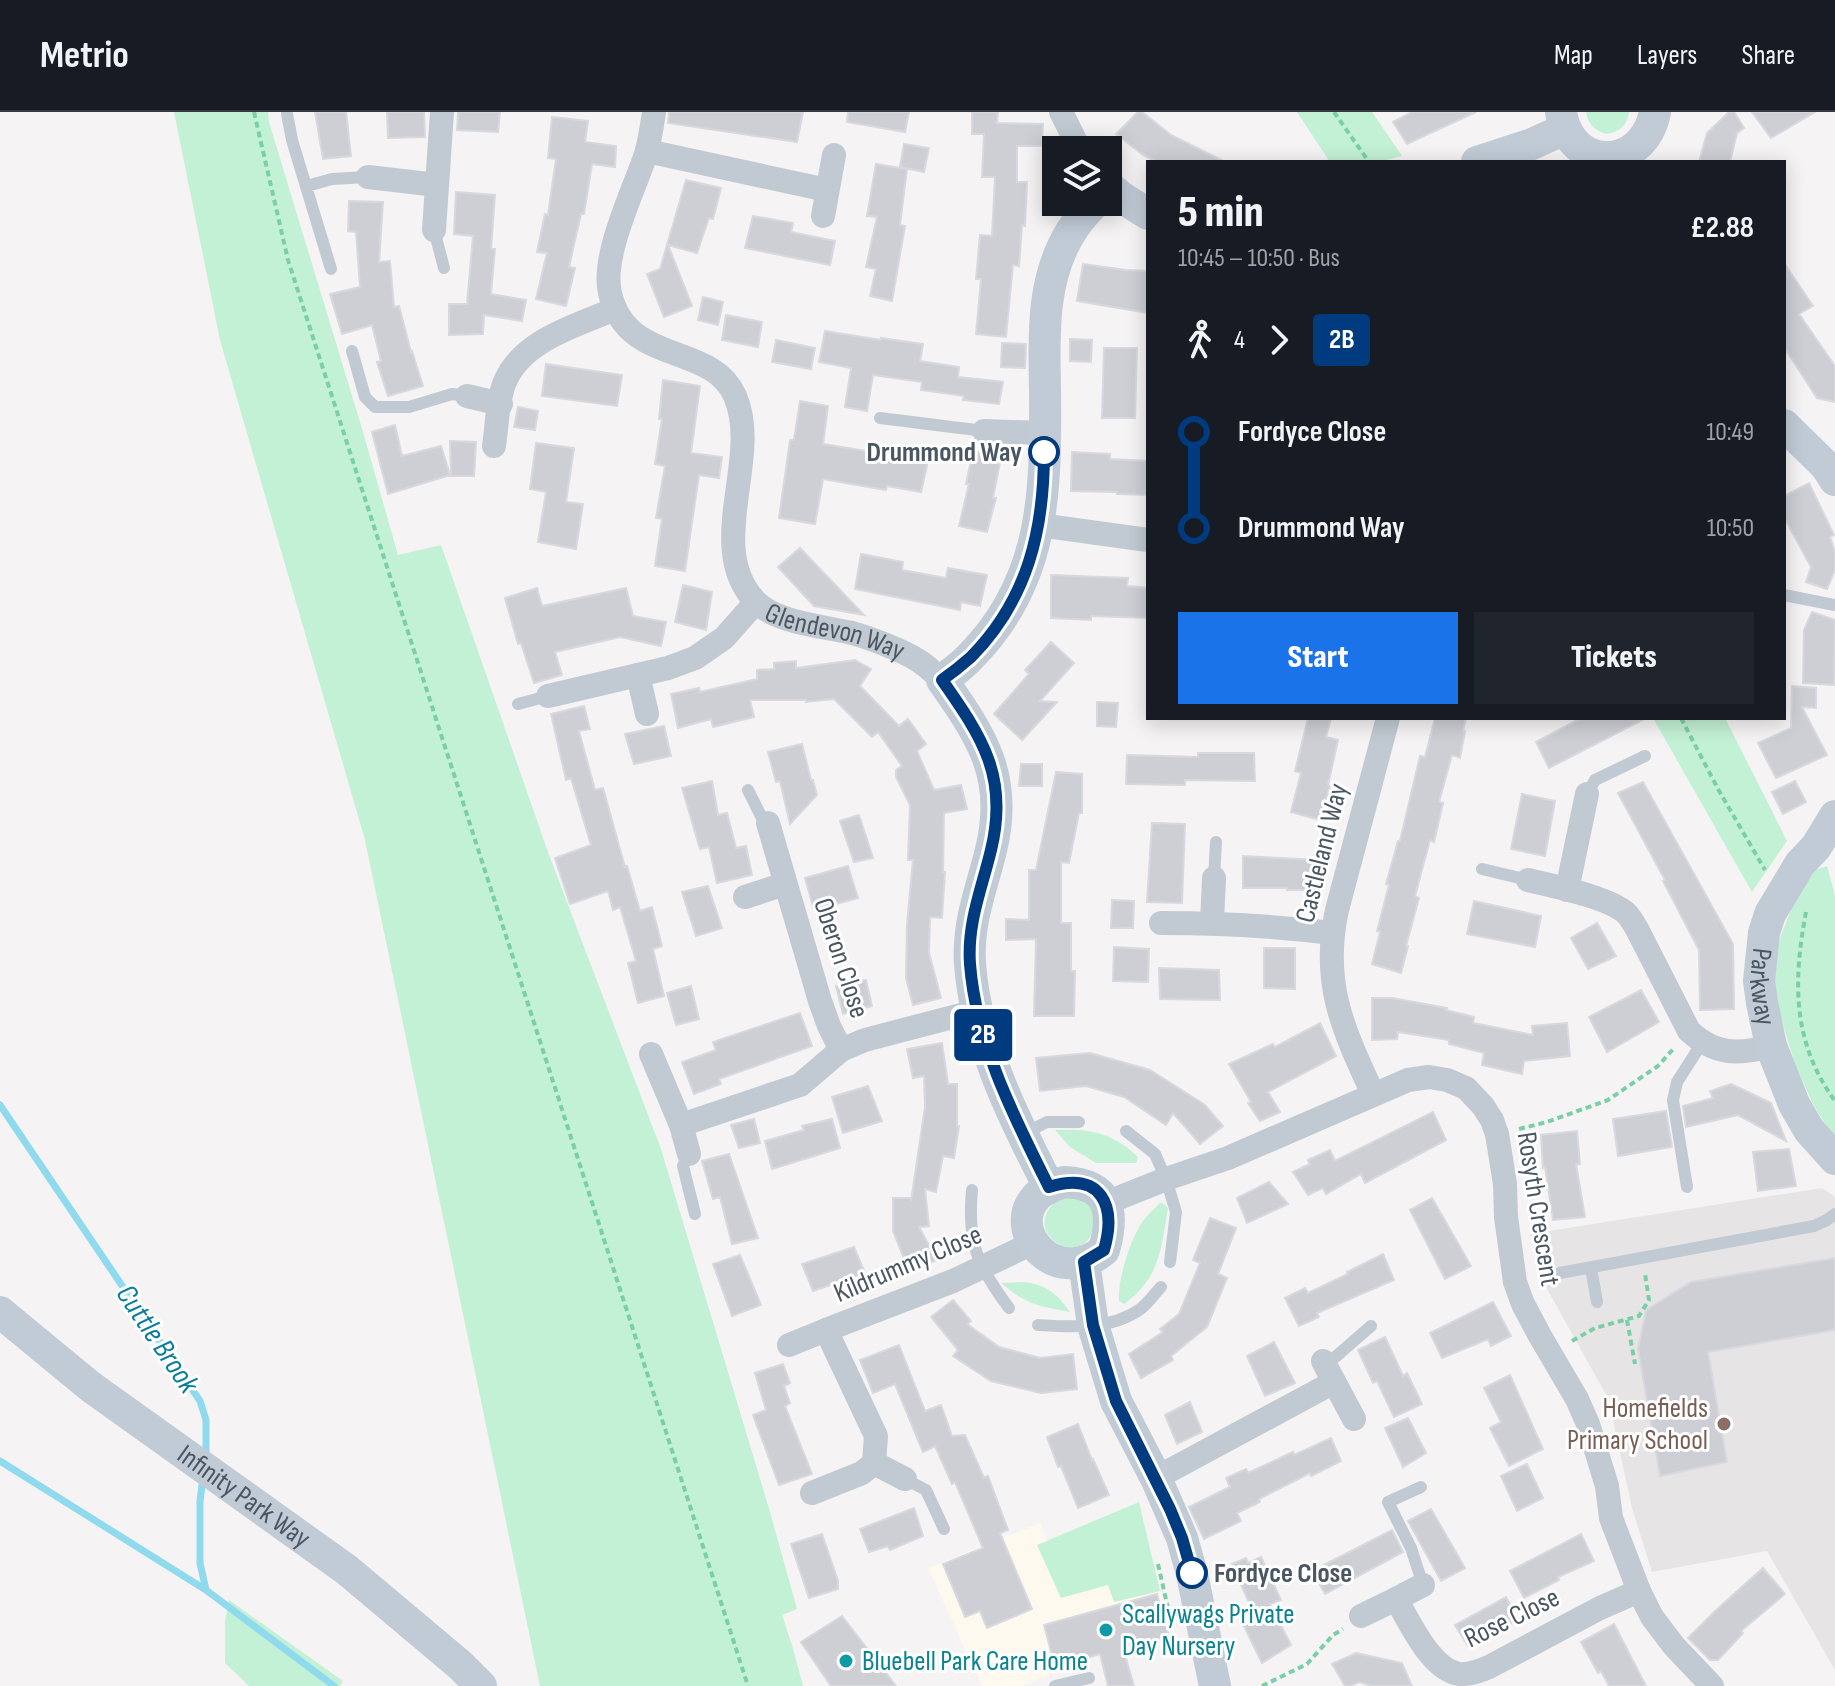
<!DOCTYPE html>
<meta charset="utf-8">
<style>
:root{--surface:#171b24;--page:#20242c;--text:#f1f3f6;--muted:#9ea1a6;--line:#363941;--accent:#1a73e8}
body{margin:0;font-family:"Sofia Sans Condensed",sans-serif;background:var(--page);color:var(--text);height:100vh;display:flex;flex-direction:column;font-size:30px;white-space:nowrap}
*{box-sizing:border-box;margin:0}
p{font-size:26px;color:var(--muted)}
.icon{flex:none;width:44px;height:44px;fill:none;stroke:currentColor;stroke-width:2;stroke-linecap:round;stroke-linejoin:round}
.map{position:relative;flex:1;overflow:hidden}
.details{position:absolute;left:1146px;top:48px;width:640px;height:560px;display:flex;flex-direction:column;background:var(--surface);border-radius:0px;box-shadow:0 4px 20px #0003}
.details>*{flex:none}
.badge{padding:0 16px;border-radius:6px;font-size:28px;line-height:52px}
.controls{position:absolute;left:1042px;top:24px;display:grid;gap:16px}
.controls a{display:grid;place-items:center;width:80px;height:80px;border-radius:0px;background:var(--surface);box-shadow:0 4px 20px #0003;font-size:40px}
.map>.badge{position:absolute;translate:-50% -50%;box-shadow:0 0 0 4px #fff}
.legs{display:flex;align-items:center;gap:12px;height:88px;padding:0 32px;font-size:26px}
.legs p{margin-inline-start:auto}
.head{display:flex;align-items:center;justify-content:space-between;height:136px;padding:0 32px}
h1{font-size:44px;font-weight:800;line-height:60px}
.cta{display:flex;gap:16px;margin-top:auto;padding:16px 32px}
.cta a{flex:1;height:92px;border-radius:0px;background:var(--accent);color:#fff;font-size:32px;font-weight:800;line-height:92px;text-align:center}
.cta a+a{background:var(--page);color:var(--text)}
ul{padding:0 32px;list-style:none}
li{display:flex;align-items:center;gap:28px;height:96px;font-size:30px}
li i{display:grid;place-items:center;width:12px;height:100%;margin:0 10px;background:currentColor}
li i::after{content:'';width:20px;height:20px;margin:-10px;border:6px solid;border-radius:50%;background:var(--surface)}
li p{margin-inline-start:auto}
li:first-child i{background:linear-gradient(#0000 50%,currentColor 0)}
li:last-child i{background:linear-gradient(currentColor 50%,#0000 0)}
header{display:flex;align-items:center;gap:48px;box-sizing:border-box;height:112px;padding:0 40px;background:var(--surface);border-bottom:2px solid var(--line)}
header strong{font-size:38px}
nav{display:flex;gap:44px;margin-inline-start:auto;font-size:28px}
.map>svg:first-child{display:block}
</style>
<header>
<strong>Metrio</strong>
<nav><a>Map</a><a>Layers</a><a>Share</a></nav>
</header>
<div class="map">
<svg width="1835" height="1574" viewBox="0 0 1835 1574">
<rect width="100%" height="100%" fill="#f5f3f3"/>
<path fill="#fdf9ef" d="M1139 1390 1171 1524 1049 1557 1050 1562 1023 1574H982L928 1456 1040 1411 1047 1429Z"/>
<path fill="#e6e4e5" d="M1822 1076 1835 1085V1558L1767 1439 1652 1460 1632 1396 1608 1286 1542 1168 1530 1122Z"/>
<path fill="#c3f1d5" d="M174 0H268L269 10 363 320 398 443 441 433 549 743 661 1037 770 1400 797 1497 782 1503 792 1533 803 1574H540L365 728 220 228Z
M1297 0H1372L1402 44 1378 50H1330Z
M1586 0H1629V1C1627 14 1619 20 1606 22 1594 18 1588 12 1586 0Z
M1653 606H1725L1787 729 1752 780Z
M1827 754 1835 784V1023L1828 1017 1813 992 1796 955 1775 887 1774 856 1780 826 1796 785 1816 758Z
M1055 1018C1091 1017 1111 1020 1138 1045L1136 1051H1096L1070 1035Z
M1063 1084H1080L1094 1098C1094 1104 1095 1111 1093 1117 1082 1161 1012 1117 1063 1084Z
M1161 1090 1168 1096C1161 1137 1160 1166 1124 1192L1119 1189C1117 1169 1131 1125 1143 1109 1148 1102 1155 1096 1161 1090Z
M1025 1170C1048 1174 1057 1182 1070 1200 1038 1194 1027 1193 1001 1171Z
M1139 1390 1160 1479 1114 1490 1108 1473 1061 1486 1037 1433Z
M229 1488 343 1569 340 1574H249L225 1551V1509Z"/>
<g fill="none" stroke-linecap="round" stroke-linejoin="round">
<path stroke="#90daee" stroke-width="7" d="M0 993 200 1289 206 1308V1345
M0 1349 206 1478
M203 1365 200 1389V1451L206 1478 334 1574"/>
</g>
<path fill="#cdcfd5" stroke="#d7d9de" stroke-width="2" d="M315 0H346L351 44 323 47Z
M387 0H424L425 25 388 26Z
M458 0H500L498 20 457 18Z
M669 0H803L797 30 668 11Z
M848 0H909L905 20 847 10Z
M972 0H998L997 11 1043 12 1042 34H1017V70H1027L1025 114 1022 113 1019 154 1013 153 1006 225 976 222 981 167H976L980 123 992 124 995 65H982L984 22H972Z
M1138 0H1142L1171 23 1225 50H1157L1143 43 1116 22Z
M1412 0H1476L1407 32 1393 10Z
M1729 0H1734L1744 16 1737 21 1730 50H1699L1707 21Z
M1752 0H1815L1771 26Z
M552 5 588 9 585 30 616 34 615 55 592 52 584 102H581L569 155 575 156 566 194 536 187 547 141 537 140 545 102 548 103 556 47 548 46Z
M904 32 929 36 924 60 900 55Z
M876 52 907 57 900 113 905 114 892 189 870 184 876 157 866 155 877 105 867 104Z
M686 68 721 76 713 107 709 106 697 141 668 133 692 194 664 205 647 162 660 157Z
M456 80 495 83 491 137H495L491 182 526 188 522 209 484 203 483 222 449 223V192H467L473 124 454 122Z
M349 89 383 90 379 150 390 149 394 195 399 194 411 240 412 239 423 274 388 284 377 250 381 249 372 213 342 222 330 182 360 175 356 120 348 119Z
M753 104 793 111 791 120 835 129 830 153 745 136Z
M1784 151 1813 194 1799 202 1835 254V290L1817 286 1784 235Z
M1083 152 1126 158 1148 159V201L1077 189Z
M703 185 723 190 718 213 698 208Z
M726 203 762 210 758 235 722 228Z
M825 219 881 228V226L923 232 920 249 959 255 958 265 1003 270 999 292 963 288 964 284 921 278 922 270 873 263 867 299 845 295 851 256 819 250Z
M1070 227 1092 228 1091 250 1070 249Z
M776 228 815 236 811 257 772 250Z
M1002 231 1026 232 1025 256 1001 255Z
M1104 236H1137L1135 306H1102Z
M546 252 622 263 617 294 542 284Z
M663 268 700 274 691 341 722 345 719 366 699 363 685 459 655 454 662 407 656 406 665 354 655 352 662 307H659Z
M800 289 828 294 823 332 928 349 921 380 887 374 886 378 823 367 815 412 779 406 790 328H794Z
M518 295 538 299 535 318 514 315Z
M395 313 402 344 441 334 450 363 388 382 372 320Z
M450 329 476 330 474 364H451Z
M536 331 574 336 566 390 583 392 576 437 538 430 546 380 530 377Z
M973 339 1001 345 993 386H996L987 420 959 414 969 372H966Z
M1072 340 1110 342V347L1148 349V383L1117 382V380L1071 379Z
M1809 371 1834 423 1830 425 1835 440V458L1827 477 1806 470 1811 455 1784 405V384Z
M800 436 864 503 814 494 778 455Z
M861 442 903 450 902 458 946 466 948 456 987 463 980 494 961 490 960 498 855 477Z
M1051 463 1128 466 1127 474 1148 476V506L1091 504V508L1051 506Z
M683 473 712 480 706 518 675 510Z
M537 476 542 494 626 476 633 504 666 510 661 534 620 525 555 540 562 563 534 571 521 531 518 532 505 486Z
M1812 500 1835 508 1834 573 1803 571 1804 518Z
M1051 530 1074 551 1040 589 1057 590 1022 628 994 602 1029 562 1025 558Z
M855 548 871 557 860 574 899 614 908 607 926 632 917 639 934 678 961 673 967 697 944 701 943 760H945L942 806 930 805 929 841 941 886 913 893 906 866 907 812 913 748H908L910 693 896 665V658L902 654 878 620 872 625 834 587 806 590V588H750L754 605 713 615 711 607 678 616 671 582 699 576 700 580 757 567V558L774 557V551L796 549V556Z
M1792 574 1816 576V596L1802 595 1827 643 1776 666 1758 631 1791 616Z
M1097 590 1118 591 1116 615 1097 614Z
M584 594 590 617 579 619 595 678 603 676 625 755 627 754 640 799 652 795 662 834 653 837 664 884 638 891 628 851 636 849 620 795 613 798 608 779 570 792 555 746 591 733 571 666 566 668 551 602Z
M1308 606H1331L1326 625 1338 628 1328 673 1330 674 1320 708 1291 700 1301 661 1295 659Z
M1435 606H1466L1463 619H1465L1460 646 1452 643 1439 690 1443 691 1434 730 1430 728 1415 784 1419 786 1406 834H1408L1401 861 1372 852 1380 820 1377 819 1389 773 1386 772 1398 729H1400L1420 644 1425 645Z
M1581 606H1646L1549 656 1536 630Z
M664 614 671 644 634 652 625 622Z
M802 632 811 668H813L817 683 790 712 780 669 776 670 768 640Z
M1198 641H1254L1255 669 1185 668V673L1126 672 1127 643 1198 645Z
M1021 652H1042V674H1019Z
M1056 660 1082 662V701H1079L1069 751 1061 750V811H1071V859H1075L1074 904H1034L1036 827 1006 828V807L1029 808V758H1036Z
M712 669 718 703 727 701 736 736 746 734 752 763 717 771 709 735 700 737 682 676Z
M1795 669 1806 690 1783 702 1772 680Z
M1643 670 1733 832 1734 897 1700 898 1699 838 1663 769 1665 768 1618 681Z
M1522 682 1555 689 1545 744 1511 737Z
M859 703 873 746 854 750 840 709Z
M1152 711 1185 712 1182 791 1147 790Z
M1243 744 1319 748 1320 778H1287V776H1243Z
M848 754 858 786 814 798 805 766Z
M708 774 722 816 696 824 682 780Z
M1112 788 1134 789 1133 816H1111Z
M1474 789 1541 804 1535 835 1467 822Z
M1597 811 1616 844 1588 857 1571 826Z
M1114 835 1149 837 1148 870 1113 869Z
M1264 836H1295V877L1264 876Z
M1159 856 1219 858 1220 888 1160 887Z
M858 868H866L872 894 843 902 836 874Z
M691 874 699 907 676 913 667 881Z
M1641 878 1659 910 1607 940 1589 905Z
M1372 886H1392L1447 896 1446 898 1474 905 1473 911 1533 923 1532 914 1567 911 1570 944 1524 949 1522 962 1482 953 1484 941 1449 932V928L1398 920 1397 927 1372 928Z
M800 901 812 934 719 967 721 972 694 982 682 950 716 938 713 930Z
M1320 911 1336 944 1268 980 1280 1000 1260 1009 1248 991 1251 990 1229 952 1273 932 1275 935Z
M942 931 948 972H957V1014H959L954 1046 943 1044 936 1080 925 1077 929 1114 919 1115 937 1148 909 1159 893 1119V1086H910L911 1089 925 995 924 964 913 966 907 937Z
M1090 941 1150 958 1205 993 1223 1014 1200 1032 1173 1001 1166 1013 1124 985 1086 974 1040 979 1036 946Z
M1731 972 1771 991 1786 1029 1738 1003 1686 1015 1683 994 1713 986 1710 979Z
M868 974 882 1009 843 1021 832 985Z
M1666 999 1672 1035 1618 1044 1613 1007Z
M1433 1000 1446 1028 1365 1071 1361 1062 1326 1082 1323 1076 1308 1083 1293 1060 1310 1052 1308 1048 1330 1038 1335 1049Z
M754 1007 760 1031 739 1036 731 1013Z
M832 1007 840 1036 772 1057 765 1029 804 1018 802 1014Z
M1577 1019 1580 1052H1576L1585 1105 1553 1108 1545 1055 1543 1056 1541 1023Z
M1789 1037 1796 1074 1758 1079 1753 1040Z
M729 1042 758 1126 732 1132 720 1085 713 1087 702 1049Z
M1269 1070 1288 1092 1247 1111 1237 1086Z
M1432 1086 1471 1154 1445 1167 1410 1098Z
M1210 1106 1236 1116 1218 1162 1227 1166 1207 1215 1171 1244 1173 1248 1141 1266 1129 1242 1163 1220 1160 1217 1179 1202 1200 1151 1193 1148Z
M854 1135 865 1161 813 1179 802 1152Z
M1383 1142 1394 1168 1317 1201 1319 1205 1299 1214 1285 1186 1305 1176 1308 1181 1348 1162 1347 1160Z
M740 1143 761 1193 732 1204 713 1152Z
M1835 1146V1218L1708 1240 1727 1350 1660 1364 1638 1237 1646 1198 1691 1170Z
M953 1188 971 1209 967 1212 999 1235 1040 1246 1073 1242 1077 1277 1041 1281 991 1269 953 1244 958 1238 931 1205Z
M1493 1190 1511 1224 1491 1234 1488 1227 1442 1246 1430 1221Z
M1385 1225 1403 1264 1407 1261 1422 1292 1394 1305 1377 1269 1373 1271 1358 1238Z
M1274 1230 1295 1271 1265 1284 1247 1244Z
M899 1233 925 1299 941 1293 952 1324 965 1323 984 1366 988 1364 1008 1418 1000 1421 1032 1497 987 1516 980 1499 965 1505 943 1452 983 1436 955 1370 952 1372 935 1334 923 1340 895 1272 873 1281 860 1248Z
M783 1252 790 1271 784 1274 790 1291 785 1294 812 1362 779 1373 753 1303 766 1298 755 1261Z
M1510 1263 1543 1337 1509 1354 1490 1316 1501 1310 1484 1276Z
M1190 1290 1202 1320 1177 1332 1165 1303Z
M1408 1306 1426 1341 1403 1355 1385 1316Z
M1078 1312 1092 1348 1093 1347 1109 1383 1078 1396 1061 1354 1058 1355 1047 1325Z
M1331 1326 1341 1349 1311 1364 1310 1361 1259 1387 1260 1390 1237 1401 1241 1409 1204 1427 1189 1395 1230 1375 1226 1366 1246 1357 1248 1361 1293 1340 1294 1343Z
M1527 1352 1543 1386 1517 1399 1501 1364Z
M914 1396 923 1424 890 1438 888 1434 869 1440 860 1417Z
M1431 1397 1465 1456 1441 1469 1408 1409Z
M1392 1418 1403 1440 1325 1482 1312 1459Z
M822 1422 838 1469V1477L809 1486 791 1432Z
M1581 1422 1594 1449 1558 1465 1559 1468 1524 1486 1510 1459Z
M1261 1445 1281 1488 1270 1492 1291 1533 1262 1551 1242 1510 1255 1504 1232 1452 1246 1446 1248 1451Z
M1763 1456 1785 1482 1741 1519 1743 1521 1718 1548H1710L1688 1526 1714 1500Z
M1157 1482 1169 1524 1123 1536 1134 1574H1108L1100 1542 1055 1555 1044 1513Z
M1506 1485 1518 1508 1468 1534 1455 1513Z
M842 1504 896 1574H831L801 1530Z
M1614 1512 1646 1574H1609L1601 1559 1598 1561 1581 1530Z
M1356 1541 1402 1551 1412 1574H1372L1359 1570 1351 1574H1345L1332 1552Z"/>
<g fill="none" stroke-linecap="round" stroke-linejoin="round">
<path stroke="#7ad0a6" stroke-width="4" stroke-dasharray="6 4" stroke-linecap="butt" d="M254 0 288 148 748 1574
M1334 0 1369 50
M1681 606 1718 677 1765 758
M1806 800C1793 869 1792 930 1835 989
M1519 1017 1547 1010 1608 988 1658 954 1675 935
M1627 1208 1635 1252
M1572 1229 1595 1216 1639 1204 1649 1188 1645 1162
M1158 1452 1172 1514
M1262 1574 1307 1552 1333 1523 1343 1517"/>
<path stroke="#c1cad2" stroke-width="12" d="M287 2 292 28 331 157
M307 74 332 67 368 65
M434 118 444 156
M352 239 365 285 375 295H409L452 282 467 284
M880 306 984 319
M1784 483 1835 493
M518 592 548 584
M748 678 761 704 768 711
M1587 682 1595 668 1645 644
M1482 757 1528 768
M1214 766 1216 730
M1126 1019 1155 1042 1166 1067 1176 1100 1170 1150
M1025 1021 1047 1010H1079
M689 1042 683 1054 695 1102
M1687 1075 1673 988 1677 970 1702 931
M972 1078C967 1131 977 1153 1009 1196
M1591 1156 1597 1190
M1560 1161 1814 1114 1827 1108 1835 1102
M1038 1213C1070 1215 1110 1218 1139 1198 1147 1193 1154 1182 1161 1175
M1325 1254 1371 1214
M905 1367 926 1378 944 1417
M1421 1375 1388 1390 1411 1436 1423 1473
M1055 1574 1089 1566"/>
<g stroke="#c1cad2" stroke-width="24">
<path id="s1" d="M654 0C652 14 650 28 646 42 634 78 601 144 610 181 626 254 712 230 735 284 762 346 704 434 755 489 776 511 823 514 852 521 870 526 904 539 919 549 927 554 935 562 942 568"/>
<path d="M1061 0 1080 38"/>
<path d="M647 39 827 78"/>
<path d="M368 65 437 73"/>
<path d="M823 104 834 43"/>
<path d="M434 118 442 0"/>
<path d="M467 284 501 292"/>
<path d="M984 319 1044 321"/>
<path d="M494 334C497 314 497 291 504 272 521 228 576 214 615 197"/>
<path d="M1039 413 1148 428"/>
<path d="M638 563 647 602"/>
<path d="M548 584 668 556 695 546 724 526 756 490"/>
<path d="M768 711 820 889 829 914 841 938"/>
<path d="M1528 768C1553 774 1608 785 1626 801 1631 806 1634 812 1637 817L1689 919C1715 943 1738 943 1771 934"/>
<path d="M1567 778 1587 682"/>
<path d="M745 785 785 772"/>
<path d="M1161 811C1219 811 1275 814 1332 821"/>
<path d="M1212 811 1214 766"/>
<path d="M651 942 681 1013 689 1042"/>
<path d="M1373 982C1343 917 1321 871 1337 798L1388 606"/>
<path d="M681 1013 800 973 841 938 865 928 976 899"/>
<path d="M1106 1091 1166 1067 1228 1046 1408 968 1429 965 1447 968 1466 976 1483 994 1492 1008 1497 1022 1505 1072 1506 1105 1515 1170 1523 1192 1540 1224 1577 1287 1588 1312 1607 1374 1611 1406 1639 1479 1652 1505 1674 1534 1712 1574"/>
<path d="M789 1233 826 1218"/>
<path d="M1323 1249 1354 1307"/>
<path d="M874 1351 905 1367"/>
<path d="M1156 1366 1334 1270"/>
<path d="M812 1381 862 1361 874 1351 876 1324 826 1218 953 1169 1033 1131"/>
<path d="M1396 1487 1423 1473"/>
<path d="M1361 1504 1396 1487C1410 1510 1430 1557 1459 1562 1470 1563 1480 1559 1489 1555L1600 1496 1639 1479"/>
</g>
<g stroke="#c1cbd6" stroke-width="32">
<path d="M1561 0C1570 60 1643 60 1655 0"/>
<path d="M1477 50 1532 32 1565 17"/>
<path d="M1108 74 1121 85 1148 102"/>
<path d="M1784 313 1826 354 1835 368"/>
<path id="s2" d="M1835 704 1816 735 1800 752 1770 802 1764 821 1759 869 1762 891 1771 934 1794 992 1809 1018 1835 1047"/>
<path d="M1064 1070C1110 1072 1115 1099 1104 1138 1057 1178 1004 1119 1037 1084 1044 1077 1055 1073 1064 1070Z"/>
<path d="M1049 1075C1013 1005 976 931 970 852 967 811 982 776 991 738 1009 665 982 625 942 568 952 561 962 554 970 545 1046 469 1046 378 1045 278 1044 224 1041 166 1072 118 1078 108 1087 99 1095 90"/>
<path d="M1084 1150 1093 1213 1116 1289 1156 1366 1182 1426 1192 1462 1215 1574"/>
<path id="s3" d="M0 1200 91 1275 347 1458 460 1553 481 1574"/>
</g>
</g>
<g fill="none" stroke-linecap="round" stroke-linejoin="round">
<defs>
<path id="line-1" d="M1044 340C1044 418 1028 487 971 545 962 553 952 561 942 568 982 625 1009 665 991 738 982 776 967 811 970 852 976 931 1014 1005 1049 1075 1101 1059 1117 1093 1104 1138L1084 1150 1093 1213 1116 1289 1170 1397 1182 1426 1192 1461"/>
</defs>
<use href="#line-1" stroke="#fff" stroke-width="18"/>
<use href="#line-1" stroke="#003b80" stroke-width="12"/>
</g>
<g fill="#fff" stroke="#003b80" stroke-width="4">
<circle cx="1044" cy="340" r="14"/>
<circle cx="1192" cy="1461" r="14"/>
</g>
<circle fill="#8d6e63" stroke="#fff" stroke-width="3" cx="1724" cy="1312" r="8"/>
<g fill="#0f9aa8" stroke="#fff" stroke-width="3">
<circle cx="1106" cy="1518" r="8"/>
<circle cx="846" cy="1549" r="8"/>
</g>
<g text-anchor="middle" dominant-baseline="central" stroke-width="6" stroke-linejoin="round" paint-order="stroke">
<g font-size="28" font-weight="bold" fill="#4a5661" stroke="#fff" text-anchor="end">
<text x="1022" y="340">Drummond Way</text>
<text x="1214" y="1461" text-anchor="start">Fordyce Close</text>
</g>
<g font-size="28" fill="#4a5661" stroke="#fff">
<text stroke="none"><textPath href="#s1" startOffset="656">Glendevon Way</textPath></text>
<text transform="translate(1322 741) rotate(-76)">Castleland Way</text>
<text transform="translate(841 846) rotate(72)">Oberon Close</text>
<text stroke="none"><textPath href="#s2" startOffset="192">Parkway</textPath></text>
<text transform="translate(1538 1097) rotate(81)">Rosyth Crescent</text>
<text transform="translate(908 1152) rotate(-23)">Kildrummy Close</text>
<text stroke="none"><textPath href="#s3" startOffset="306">Infinity Park Way</textPath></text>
<text transform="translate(1512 1506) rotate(-26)">Rose Close</text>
</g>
<g font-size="28" fill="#785e54" stroke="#fff" text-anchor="end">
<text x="1708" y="1296">Homefields<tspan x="1708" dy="32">Primary School</tspan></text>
</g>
<g font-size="28" fill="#0d838f" stroke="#fff" text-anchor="start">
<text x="1122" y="1502">Scallywags Private<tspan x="1122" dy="32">Day Nursery</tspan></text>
<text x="862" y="1549">Bluebell Park Care Home</text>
</g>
<g font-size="30" font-style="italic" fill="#0c7c9b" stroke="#fff">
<text transform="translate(157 1227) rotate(56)">Cuttle Brook</text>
</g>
</g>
</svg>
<div class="controls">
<a><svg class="icon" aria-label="layers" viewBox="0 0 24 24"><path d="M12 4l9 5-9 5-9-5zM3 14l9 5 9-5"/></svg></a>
</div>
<b class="badge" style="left:983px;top:923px;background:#003b80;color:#fff">2B</b>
<section class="details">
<div class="head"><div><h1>5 min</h1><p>10:45 – 10:50 · Bus</p></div><b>£2.88</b></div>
<div class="legs"><svg class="icon" aria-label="walk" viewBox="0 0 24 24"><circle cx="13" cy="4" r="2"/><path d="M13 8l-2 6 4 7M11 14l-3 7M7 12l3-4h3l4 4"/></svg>4<svg class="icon" aria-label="forward" viewBox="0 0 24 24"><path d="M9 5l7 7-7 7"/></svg><b class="badge" style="background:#003b80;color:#fff">2B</b></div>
<ul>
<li><i style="color:#003b80"></i><b>Fordyce Close</b><p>10:49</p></li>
<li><i style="color:#003b80"></i><b>Drummond Way</b><p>10:50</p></li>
</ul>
<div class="cta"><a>Start</a><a>Tickets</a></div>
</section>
</div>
